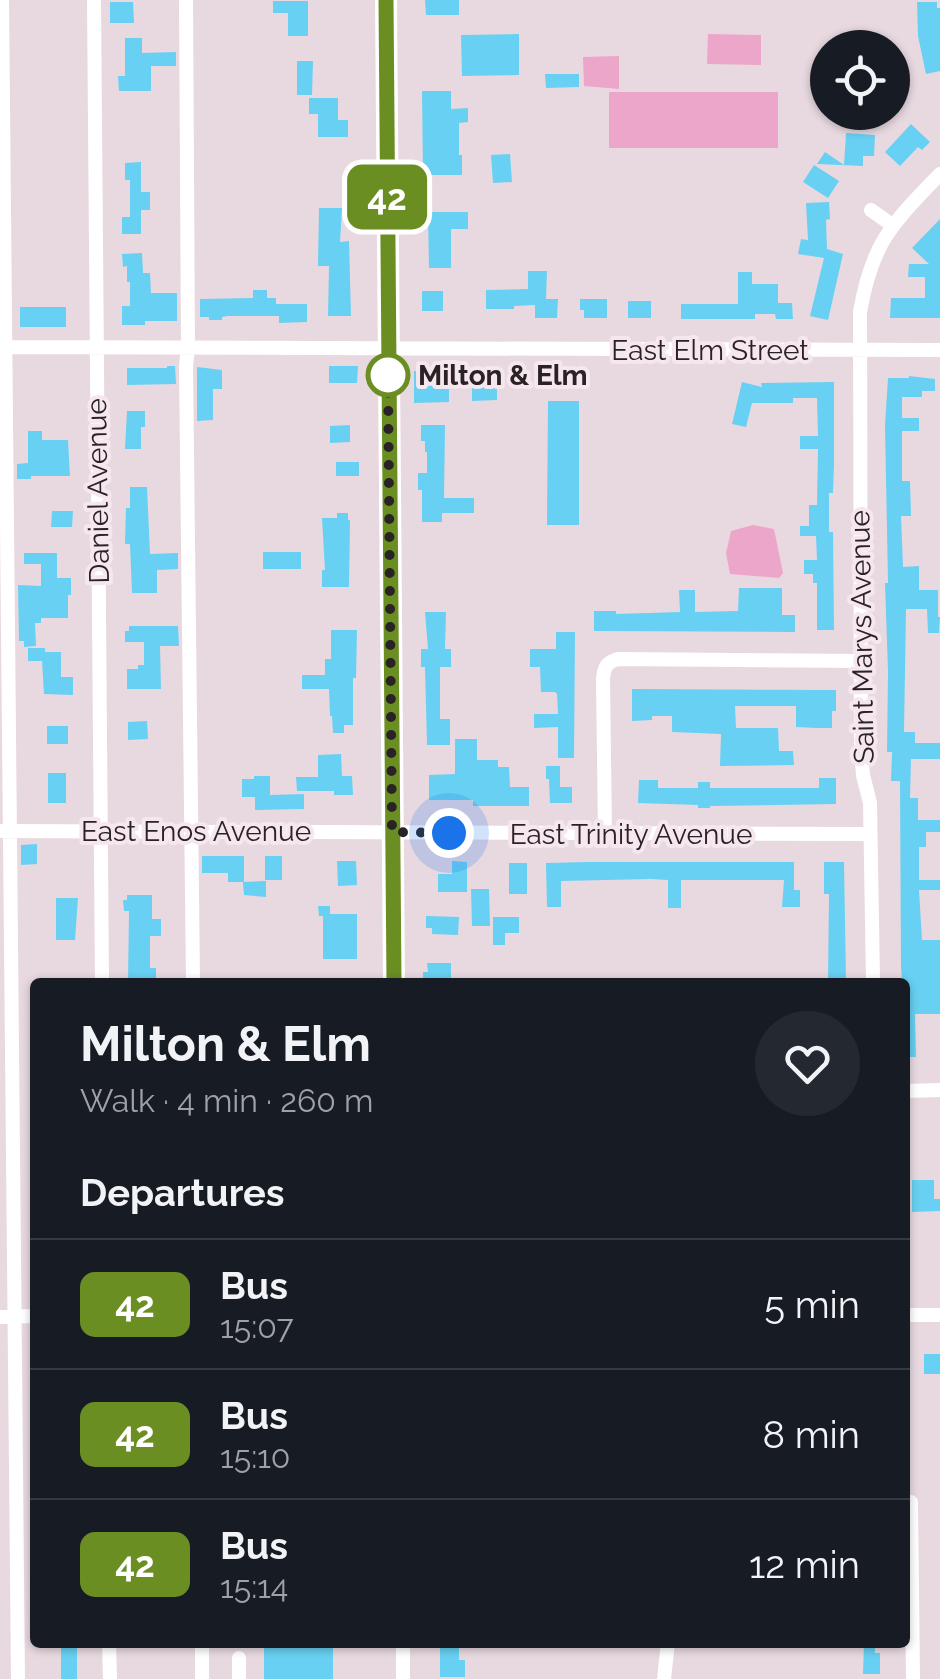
<!DOCTYPE html>
<meta charset="utf-8">
<style>
:root{--surface:#171b24;--page:#242831;--text:#f1f3f6;--muted:#9ea1a6;--line:#363941}
body{margin:0;font-family:Raleway,sans-serif;background:var(--page);color:var(--text);height:100vh;display:flex;flex-direction:column;font-size:38px;white-space:nowrap}
*{box-sizing:border-box;margin:0}
p{font-size:32px;color:var(--muted)}
.icon{flex:none;width:55px;height:55px;fill:none;stroke:currentColor;stroke-width:2;stroke-linecap:round;stroke-linejoin:round}
.map{position:relative;flex:1;overflow:hidden}
.sheet{position:absolute;left:30px;top:978px;width:880px;height:670px;display:flex;flex-direction:column;background:var(--surface);border-radius:10px;box-shadow:0 2px 8px #0004}
.sheet>*{flex:none}
.badge{padding:0 20px;border-radius:15px;font-size:35px;line-height:65px}
.tools{position:absolute;left:810px;top:30px;display:grid;gap:20px}
.tools a{display:grid;place-items:center;width:100px;height:100px;border-radius:50%;background:var(--surface);box-shadow:0 2px 8px #0004;font-size:50px}
.you{position:absolute;width:50px;height:50px;margin:-25px;border:8px solid #fff;border-radius:50%;background:#1a73e8;box-shadow:0 0 0 15px #1a73e833}
.map>.badge{position:absolute;translate:-50% -50%;box-shadow:0 0 0 5px #fff}
h2{padding:0 50px;font-size:38px;line-height:90px}
.round{display:grid;place-items:center;flex:none;width:105px;height:105px;border-radius:52px;background:var(--page)}
.head{display:flex;align-items:center;justify-content:space-between;height:170px;padding:0 50px}
h1{font-size:48px;font-weight:700;line-height:75px}
ul{padding:0;list-style:none}
li{display:flex;align-items:center;gap:30px;height:130px;padding:0 50px;border-top:2px solid var(--line)}
li div{flex:1}
li b{display:block;font-size:38px}
li em{font-style:normal}
li .badge{min-width:110px;font-weight:700;text-align:center}
.map>svg:first-child{display:block}
</style>
<div class="map">
<svg width="940" height="1679" viewBox="0 0 940 1679">
<rect width="100%" height="100%" fill="#e8d9e0"/>
<path fill="#eca6c9" d="M708 34 761 35V65L707 64Z
M619 56V89L584 86 583 57Z
M609 92H778V148H609Z
M753 525 774 529 783 573 779 578 730 574 726 553 731 531Z"/>
<path fill="#68d0f2" d="M425 0H459V15H426Z
M273 1H308V36H288V13H273Z
M110 2H133L134 23H110Z
M917 2H937V8H940V71L926 74 918 36Z
M519 34V75L462 76 461 35Z
M125 38H142V53L176 52V66H151V91H119L118 76H125Z
M297 61H313L312 95H297Z
M545 74H579V87L546 88Z
M422 91H451V109L468 108V122L459 123V155H462V175H423Z
M309 98H338V120H348V137H318V114H309Z
M911 124 930 142 922 150 918 147 900 166 885 152Z
M846 133 875 135 874 156H863V166L817 164 825 152 844 165Z
M510 154 512 182 493 183 491 155Z
M141 162V192H150V210H141V234H122V217H130V180H125V163Z
M814 165 839 181 828 198 803 182Z
M829 202 830 219 826 220 827 249 843 254 828 320 810 316 824 258 798 254 801 239 808 240 806 203Z
M319 208H342L340 242 349 241 351 316H328L329 266H318Z
M428 212H468V229H451V268H429Z
M940 219V318H890L891 298H925V277H908L909 264H929L912 248Z
M142 253 143 273H150L151 293H177V321H145V325H122V306H130V282H127V266L123 267 122 254Z
M528 271H547L546 299H558L557 318H535V305L514 306V309H486V290L528 289Z
M738 272H752V284H778V303H792L793 319H776L775 314H755V319H681V304H738Z
M253 290H267V298H276V304H307V322L279 323V316H228L222 317V320H209V317H200V299L253 298Z
M422 291H443V311H422Z
M580 299H607V318H584V310H580Z
M628 301H651V318H628Z
M20 307H66V327H20Z
M167 366H175L176 384 127 385V368H167Z
M329 366H358L357 383H329Z
M197 367 222 370V389H213V420L197 421Z
M414 371H449V402L414 403Z
M909 376 935 379V391H922V397H902V418H919V431H902V481H910L911 516H901L903 567 919 566V590H938V617H940L939 633H928L927 609H906L904 732H915V743H940V759H911L910 798H918V820H940V832H926V847H919V880H940V890H919L922 940H940V1014H915L916 1057H905V982H902L901 967 900 781H891L892 752H887L888 672 885 583H888L885 425 888 378H909Z
M497 382V400L472 401V383Z
M742 382 762 387 761 383 834 382V464L833 493H829V532H833L834 630H817V583H813V574H804V560H817L816 536H800V526H809V505H817L818 449H800V436H818L817 398H793V403H752L746 427 732 424Z
M548 401H579V525H547Z
M127 411H145V427H141V449H125Z
M350 425V442L330 443V426Z
M421 425H445L444 498H474V513H442V522H422V490H418V473H427V452H425V441H421Z
M28 431H42V440H68L70 476H31V479H17V464L28 463Z
M336 462H359V476H336Z
M130 487H147L150 554 178 553V569L157 570V593H132L130 544H125L126 508H130Z
M52 511H73L72 527H51Z
M337 513H348V520H350L349 587H322V570H325L322 518H337Z
M263 552H301V569H263Z
M24 553H57V578H71V595H68V618H41V623H35L36 646 24 647V641H19L18 585 41 586V564H24Z
M739 588H782V615H795V632L594 631V611H616V614L680 612 679 590H695V612L738 611Z
M425 612H446L445 649H451V667H440V719H450V745H427L425 667H421V649H428Z
M129 626H178L179 646H160L161 689H127V669H138V665H144V642H125V631H129Z
M331 630H357L356 678H353V725H344V733H333L332 716H330L329 689H302V675H325V659H331Z
M556 632H575L574 758H558V727L534 728V714H558L557 694 555 692H541L540 667H530V649H556Z
M28 648H45V652H61V677H73V695L44 694 42 661H28Z
M632 689 836 690V711H832V728H816L796 727V706H735L736 728H778L779 751H793L794 765 720 766 721 734 672 732V716H652V720L632 721Z
M147 721 148 739 128 740V722Z
M47 726H68V744H47Z
M455 739H477V760H498V767H509L510 787H529V806H473V800H429V775L455 774Z
M341 754 342 776H352L353 795H334V791H297L296 777H318V755Z
M546 766H560V787H572V803H550L549 779H546Z
M48 773H66V803H48Z
M254 776H270V795L304 794V809L255 810V797H242V779H254Z
M819 778H836V804L710 806V808H698V805L638 803 639 780H658V788H698V782H710V788H819Z
M37 844V864L21 865V845Z
M202 856H244V882L266 881V897L244 895 243 882H228V873H202Z
M265 856H282V880H265Z
M337 861H356L357 885 338 886Z
M452 861 467 862V892H438V874H452Z
M586 862H794V890H800V907H782L784 880H681V908H668V880L651 879 561 881V907H547L546 863Z
M824 862H844L846 982H828L829 894H824Z
M509 863H527V894H509Z
M471 889H489L490 926H472Z
M127 895H152V919H161V936H150V968H156V982H128L129 911H124L123 900H127Z
M56 898H78L75 940H56Z
M318 906H330V914H357V959H323V916H319Z
M426 916 459 917 458 935 432 934V928H426Z
M493 917H519V933H505V945H493Z
M427 963H451V982H423V972H428Z
M912 1180H934V1199H940V1211L912 1212Z
M924 1354H940V1374H924Z
M61 1642H77V1679H61Z
M440 1642H459V1660H465V1677H440Z
M864 1642H875V1653H880V1674H863Z
M333 1647V1679H264V1648Z"/>
<g fill="none" stroke-linecap="round" stroke-linejoin="round">
<path stroke="#fff" stroke-width="14" d="M2 0 18 1679
M94 0 102 982
M186 0 188 347 186 366 193 982
M386 0 394 982
M871 210 892 225
M0 347 940 350
M1 831 870 834
M605 834 603 679C604 667 607 662 618 659L861 661
M873 982 870 803 863 775 861 751 860 312C872 242 892 224 940 174
M905 1091 940 1090
M905 1315H940
M0 1317 35 1316
M911 1502 913 1679
M109 1642 110 1679
M202 1642V1679
M403 1642V1679
M239 1658V1679
M664 1679 668 1642"/>
</g>
<g fill="none" stroke-linecap="round" stroke-linejoin="round">
<defs>
<path id="line" d="M386 0 394 982"/>
</defs>
<use href="#line" stroke="#fff" stroke-width="22"/>
<use href="#line" stroke="#6b8e23" stroke-width="15"/>
<path stroke="#292326" stroke-width="10" stroke-dasharray="0 18" d="M388 375 392 832 449 833"/>
</g>
<circle fill="#fff" stroke="#6b8e23" stroke-width="5" cx="388" cy="375" r="20"/>
<g text-anchor="middle" dominant-baseline="central" stroke-width="8" stroke-linejoin="round" paint-order="stroke">
<g font-size="28" fill="#292326" stroke="#f6e6ed">
<text x="710" y="350">East Elm Street</text>
<text transform="translate(98 491) rotate(-91)">Daniel Avenue</text>
<text transform="translate(862 637) rotate(-91)">Saint Marys Avenue</text>
<text x="196" y="831">East Enos Avenue</text>
<text x="631" y="834">East Trinity Avenue</text>
</g>
<g font-size="28" font-weight="bold" fill="#292326" stroke="#f6e6ed" text-anchor="start">
<text x="418" y="375">Milton &amp; Elm</text>
</g>
</g>
</svg>
<div class="tools">
<a><svg class="icon" aria-label="locate" viewBox="0 0 24 24"><circle cx="12" cy="12" r="6"/><path d="M12 2v4M12 18v4M2 12h4M18 12h4"/></svg></a>
</div>
<div class="you" style="left:449px;top:833px"></div>
<b class="badge" style="left:387px;top:197px;background:#6b8e23;color:#fff">42</b>
<section class="sheet">
<div class="head"><div><h1>Milton &amp; Elm</h1><p>Walk · 4 min · 260 m</p></div><a class="round"><svg class="icon" aria-label="heart" viewBox="0 0 24 24"><path d="M12 20l-8-8c-3-5 5-10 8-4 3-6 11-1 8 4z"/></svg></a></div>
<h2>Departures</h2>
<ul>
<li><span class="badge" style="background:#6b8e23;color:#fff">42</span><div><b>Bus</b><p>15:07</p></div><em>5 min</em></li>
<li><span class="badge" style="background:#6b8e23;color:#fff">42</span><div><b>Bus</b><p>15:10</p></div><em>8 min</em></li>
<li><span class="badge" style="background:#6b8e23;color:#fff">42</span><div><b>Bus</b><p>15:14</p></div><em>12 min</em></li>
</ul>
</section>
</div>
